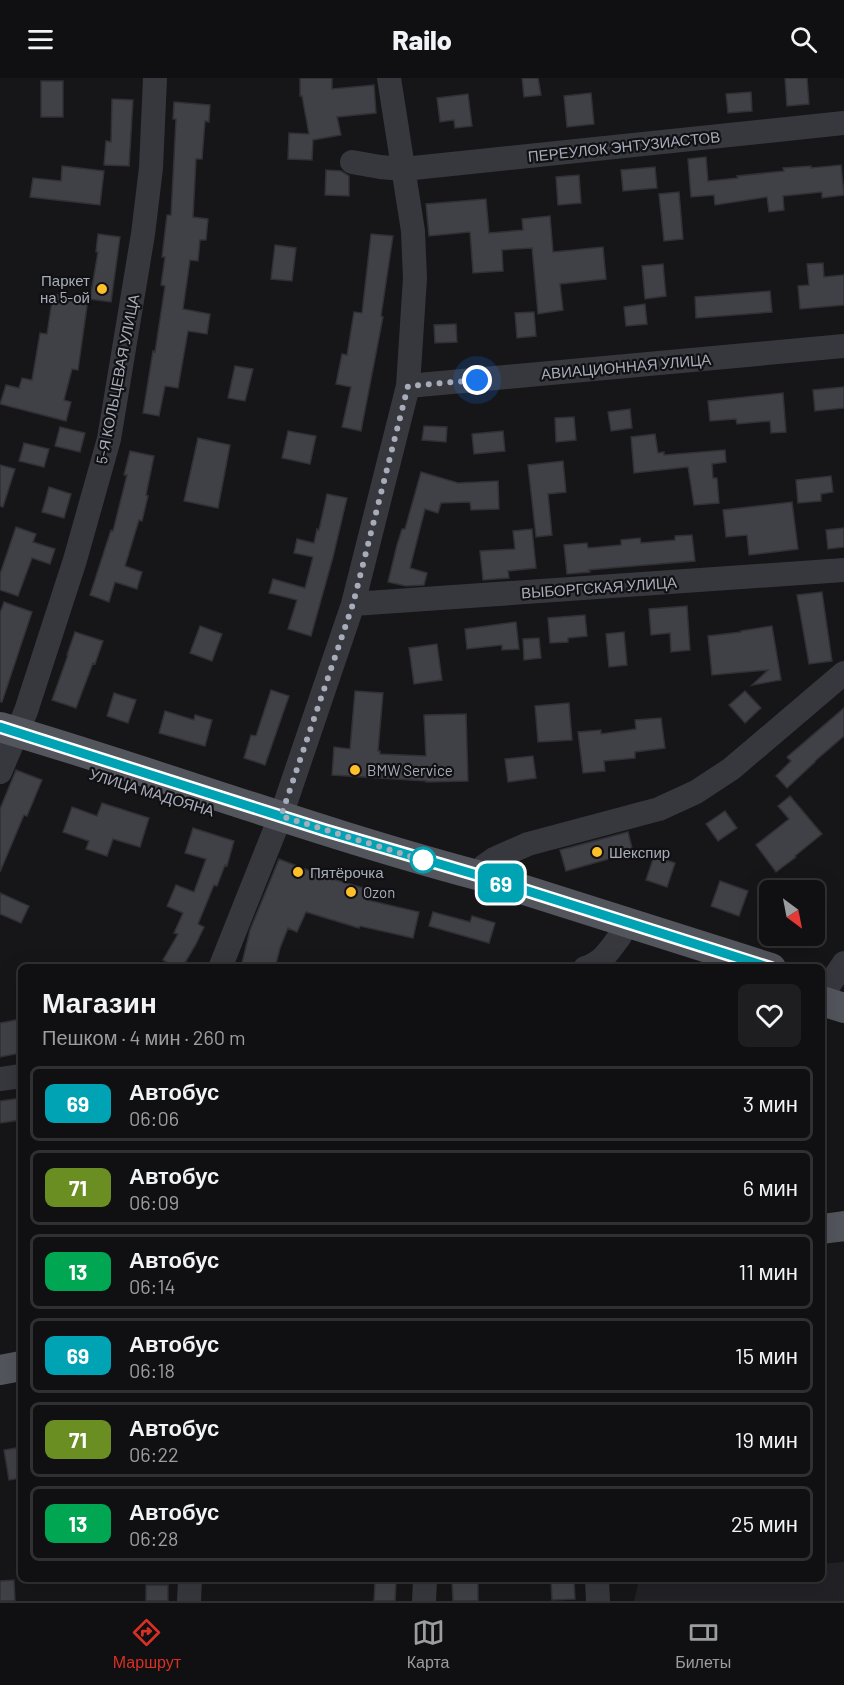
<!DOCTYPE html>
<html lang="ru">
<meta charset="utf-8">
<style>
:root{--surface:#101013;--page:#1e1e21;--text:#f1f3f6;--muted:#9c9da0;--line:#303033;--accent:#d93025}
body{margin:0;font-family:Barlow,sans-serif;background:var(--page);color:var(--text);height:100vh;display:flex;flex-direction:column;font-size:22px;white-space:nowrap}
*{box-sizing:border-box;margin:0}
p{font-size:20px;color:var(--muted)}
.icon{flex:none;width:33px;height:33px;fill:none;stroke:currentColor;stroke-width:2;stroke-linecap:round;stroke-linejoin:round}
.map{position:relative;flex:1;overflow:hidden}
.sheet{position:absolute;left:18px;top:886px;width:807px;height:618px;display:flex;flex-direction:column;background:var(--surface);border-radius:9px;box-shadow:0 6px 24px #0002,0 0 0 2px var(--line)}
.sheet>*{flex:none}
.badge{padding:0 12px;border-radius:9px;font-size:21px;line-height:39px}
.needle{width:39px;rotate:148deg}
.buttons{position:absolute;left:759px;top:802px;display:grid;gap:12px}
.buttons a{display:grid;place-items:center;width:66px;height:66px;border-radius:9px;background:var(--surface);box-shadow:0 6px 24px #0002,0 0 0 2px var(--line);font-size:30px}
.you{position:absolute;width:30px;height:30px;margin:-15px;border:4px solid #fff;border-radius:50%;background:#1a73e8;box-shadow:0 0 0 9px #1a73e833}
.map>.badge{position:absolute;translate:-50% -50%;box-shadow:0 0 0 3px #fff}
.round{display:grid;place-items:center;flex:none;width:63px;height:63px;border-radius:9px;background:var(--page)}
.overview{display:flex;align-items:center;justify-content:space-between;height:102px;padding:0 24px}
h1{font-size:28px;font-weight:800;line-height:45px}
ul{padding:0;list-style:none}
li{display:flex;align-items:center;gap:18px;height:75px;margin:0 12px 9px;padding:0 12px;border:3px solid var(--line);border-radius:9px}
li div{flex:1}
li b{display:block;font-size:22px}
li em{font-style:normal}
li .badge{min-width:66px;font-weight:700;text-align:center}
header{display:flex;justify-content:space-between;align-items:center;height:78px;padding:0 24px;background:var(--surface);font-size:27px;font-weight:800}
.dock{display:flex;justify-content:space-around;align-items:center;height:84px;border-top:2px solid var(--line);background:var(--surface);font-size:16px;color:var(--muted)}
.dock a{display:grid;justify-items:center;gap:3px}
.dock .active{color:var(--accent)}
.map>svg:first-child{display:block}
</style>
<header><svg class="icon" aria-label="menu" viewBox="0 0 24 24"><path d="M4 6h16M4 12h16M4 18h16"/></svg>Railo<svg class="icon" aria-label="search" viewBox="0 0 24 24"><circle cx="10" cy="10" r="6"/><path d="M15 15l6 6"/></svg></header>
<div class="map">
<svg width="844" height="1523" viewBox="0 0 844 1523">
<rect width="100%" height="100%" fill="#161619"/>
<path fill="#222226" d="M844 1484V1523H634L639 1502H822V1486Z"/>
<path fill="#404146" stroke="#303035" stroke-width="1.5" d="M300 0H332V11L374 7 376 35 337 39 341 57 313 62 312 82 288 81 289 55 309 56 302 18H300Z
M522 0H538L541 17 524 19Z
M785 0H807L809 26 787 28Z
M41 3H63V39H41Z
M751 14 752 33 728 35 726 16Z
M591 15 594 46 567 49 564 18Z
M468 16 472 48 455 50 454 42 440 44 437 20Z
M112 21 133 22 129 88 104 87 106 63 111 64Z
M174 24 210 27 209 44 205 43 202 81H196L193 139 208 141 206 162H200L198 183 190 182 183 231 210 236 207 256 188 253 178 310 165 308 159 338 143 335 153 273 155 274 165 208 161 207 165 179H162L167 137H171L176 41H173Z
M706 79 708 103 738 100 737 98 784 93 783 90 811 88V90L841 87 844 117 822 120V114L783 118 784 132 769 134 767 119 715 127 714 117 691 119 688 81Z
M62 88 104 93 100 127 30 119 33 100 61 103Z
M655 89 657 110 623 113 621 92Z
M326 92 341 93 349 98V118L325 117Z
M579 97 581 125 558 127 556 99Z
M679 114 683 161 664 163 659 116Z
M486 121 489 155 523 152 522 141 550 138 553 174 603 169 606 201 560 206 563 232 538 236 532 170 502 172 503 193 473 195 470 154 429 158 426 126Z
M98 156 120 159 111 224 90 221 98 174H96Z
M371 156 393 158 381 238 383 239 361 353 342 349 351 309 336 306 342 276 347 277 354 234 362 235Z
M275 167 296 170 292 203 271 201Z
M823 185 824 199 844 197V227L800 231 798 208 809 207 807 186Z
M663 186 666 218 645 221 642 188Z
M770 213 772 234 696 240 695 219Z
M53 216 88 221 78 292 72 291 64 322 71 324 66 343 0 326 6 307 19 310 22 300 32 302 40 255 47 256Z
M645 226 647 246 626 248 624 229Z
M534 234 536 258 517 260 515 235Z
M456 246 457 264 435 265 434 247Z
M235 288 253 291 245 323 228 320Z
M844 309V330L815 333 813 312Z
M783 315 786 354 771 355 770 343 737 346 736 341 710 343 708 323Z
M630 331 632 350 611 353 608 334Z
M574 339 576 362 556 364 555 340Z
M424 348 447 349 446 364 422 362Z
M60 349 85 355 80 374 55 368Z
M288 353 316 358 310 386 282 380Z
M503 353 505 373 474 376 472 356Z
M655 356 658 375 664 374V377L725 372 726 384 712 386 713 400H717L719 425 694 427 688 389 634 395 631 359Z
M198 360 230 367 218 430 184 423Z
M24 365 49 371 44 389 19 383Z
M130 373 154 378 146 417 148 418 142 443 139 442 125 488 142 494 137 511 115 504 109 524 90 517 111 452 113 453 127 397H124Z
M563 383 566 414 548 416 552 457 536 459 528 387Z
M0 387 15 391 3 429 0 428Z
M421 394 458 405 498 403 499 431 471 432 470 424 441 425 438 435 425 431 410 490 427 495 424 507 406 508 388 504 397 467 402 451H405Z
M831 398 833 414 821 416V423L798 425 796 402Z
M49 409 71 416 64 440 42 434Z
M327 416 347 420 333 479 311 558 288 551 297 522 269 515 273 501 305 510 313 479 294 475 297 461 314 465 317 451 319 452Z
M792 424 798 471 749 477 747 457 726 459 723 432Z
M16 449 36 456 33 464 55 471 50 486 32 480 18 518 0 512V496Z
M844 450V469L828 471 826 452Z
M532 451 536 490 508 493 509 500 483 502 480 473 515 471 513 453Z
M692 457 695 483 610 490 589 492 590 494 567 496 564 467 587 465 588 470 621 467V462L640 460 641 465 675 462V458Z
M822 514 832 583 809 586 797 517Z
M4 524 32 534 2 624H0V535Z
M687 528 690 572 671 574 670 555 651 557 649 531Z
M585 537 587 558 568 560V564L550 565 548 540Z
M516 544 519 571 502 572V567L467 571 465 551Z
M200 548 222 556 212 583 190 575Z
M772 548 781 602 752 607 768 592 712 597 708 558 741 554V553Z
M75 554 103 563 95 586 93 585 76 630 52 622 68 577H67Z
M624 554 627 587 609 589 606 556Z
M539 560 541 580 524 582 523 561Z
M437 566 442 602 414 606 409 570Z
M271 612 289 618 265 687 244 680 251 657 256 658Z
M355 613 383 615 378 673H380V676L426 678 424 637 466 636 468 703 426 704V703L332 697 334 669 350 671Z
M745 613 761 630 745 645 729 627Z
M114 615 136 622 128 645 107 638Z
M569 625 572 662 538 664 535 628Z
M844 630V658L815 683V684L787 710 776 698 791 683 787 679Z
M165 633 194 642 195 637 212 642 205 668 159 655Z
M661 640 665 670 635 674V680L604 683 605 693 583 695 578 654 601 652V656L636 651 635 642Z
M533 678 536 700 508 704 505 681Z
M16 692 42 702 27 738 24 737 0 794V731Z
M790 718 822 756 795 778 796 779 776 794 756 767 789 741 778 728Z
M102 725 149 740 140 769 113 761 107 778 86 771 89 763 63 754 72 729 97 738Z
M725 733 737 750 718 763 706 746Z
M193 750 234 763 227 788 225 787 217 808 214 807 198 846 204 849 196 866 182 890H176L163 882 178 856 174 855 183 835 167 828 176 807 194 814 206 781 185 775Z
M628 754 633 774 566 793 560 772Z
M654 778 675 785 667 809 646 802Z
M279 781 323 798 370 812 367 822 419 834 413 860 360 848 359 850 306 834 297 854 288 850 280 870 275 890H260L242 885 250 852Z
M720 803 748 813 739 838 711 828Z
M0 815 29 828 21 845 0 836Z
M433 834 470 844 472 838 495 845 489 865 429 848Z
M21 941V975L0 979V945Z
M21 1020V1042L0 1045V1023Z
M21 1369V1400L9 1402 4 1372Z
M14 1502 15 1523H0V1503Z
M551 1502H574L575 1521 552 1522Z
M375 1503 396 1505 395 1523H374Z
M452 1505H478V1523H453Z
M146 1507H168V1523H146Z"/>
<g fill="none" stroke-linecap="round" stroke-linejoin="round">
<path stroke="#37383e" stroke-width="24" d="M352 84 380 89 404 91 844 45
M408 308 844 268
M353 526 844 492
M0 694 26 633 75 482 109 361 143 156 151 90 155 0
M281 738 353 526 408 308 415 200 413 153 389 0
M477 797 484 788 494 781 528 766 659 731 696 714 731 691 844 595
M220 890 275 752
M585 890C602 885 610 872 620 858
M829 907 844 885
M0 1001 21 998
M597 1502 598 1523
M189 1523 190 1502
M424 1523 425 1502"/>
<path stroke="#53555d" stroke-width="30" d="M0 649C160 696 316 754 477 797L771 890
M822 923 844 930
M822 1151 844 1148
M0 1292 21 1288"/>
</g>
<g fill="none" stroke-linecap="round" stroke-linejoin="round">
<defs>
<path id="line" d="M0 649 324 752 477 797 771 890"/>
</defs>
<use href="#line" stroke="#fff" stroke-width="14"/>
<use href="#line" stroke="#00a3b4" stroke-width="9"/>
<path stroke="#a7acba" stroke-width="6" stroke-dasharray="0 10.8" d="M423 782 432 785 281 738 353 526 408 308 477 302"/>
</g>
<g fill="#ffbf28" stroke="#111114" stroke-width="2">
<circle cx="102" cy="211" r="6"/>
<circle cx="355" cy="692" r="6"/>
<circle cx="597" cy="774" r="6"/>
<circle cx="298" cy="794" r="6"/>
<circle cx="351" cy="814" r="6"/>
</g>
<circle fill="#fff" stroke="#00a3b4" stroke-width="3" cx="423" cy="782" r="12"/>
<g text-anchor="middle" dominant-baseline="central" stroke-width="4.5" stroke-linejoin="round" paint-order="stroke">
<g font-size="15" fill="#a7acba" stroke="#111114">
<text transform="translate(624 68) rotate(-6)">ПЕРЕУЛОК ЭНТУЗИАСТОВ</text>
<text transform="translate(626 288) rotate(-5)">АВИАЦИОННАЯ УЛИЦА</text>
<text transform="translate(117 301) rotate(-79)">5-Я КОЛЬЦЕВАЯ УЛИЦА</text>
<text transform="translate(599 509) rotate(-4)">ВЫБОРГСКАЯ УЛИЦА</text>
<text transform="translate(152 714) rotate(17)">УЛИЦА МАДОЯНА</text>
</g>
<g font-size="15" fill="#a7acba" stroke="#111114" text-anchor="start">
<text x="90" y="202" text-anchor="end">Паркет<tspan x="90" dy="17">на 5-ой</tspan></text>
<text x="367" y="692">BMW Service</text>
<text x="609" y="774">Шекспир</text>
<text x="310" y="794">Пятёрочка</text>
<text x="363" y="814">Ozon</text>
</g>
</g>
</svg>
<div class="buttons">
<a><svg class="needle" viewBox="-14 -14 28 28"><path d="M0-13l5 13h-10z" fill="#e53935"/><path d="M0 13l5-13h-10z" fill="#9c9da0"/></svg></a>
</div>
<div class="you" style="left:477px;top:302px"></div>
<b class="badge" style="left:501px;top:805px;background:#00a3b4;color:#fff">69</b>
<section class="sheet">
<div class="overview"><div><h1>Магазин</h1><p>Пешком · 4 мин · 260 m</p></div><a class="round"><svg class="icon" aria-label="heart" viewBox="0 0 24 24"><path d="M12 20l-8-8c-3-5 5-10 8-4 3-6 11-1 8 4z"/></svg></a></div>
<ul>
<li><span class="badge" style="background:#00a3b4;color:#fff">69</span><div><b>Автобус</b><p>06:06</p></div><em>3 мин</em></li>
<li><span class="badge" style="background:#6b8e23;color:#fff">71</span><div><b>Автобус</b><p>06:09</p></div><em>6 мин</em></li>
<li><span class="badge" style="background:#00a651;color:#fff">13</span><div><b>Автобус</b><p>06:14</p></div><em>11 мин</em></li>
<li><span class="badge" style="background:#00a3b4;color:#fff">69</span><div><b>Автобус</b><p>06:18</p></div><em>15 мин</em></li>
<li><span class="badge" style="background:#6b8e23;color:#fff">71</span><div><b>Автобус</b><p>06:22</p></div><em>19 мин</em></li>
<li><span class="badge" style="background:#00a651;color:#fff">13</span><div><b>Автобус</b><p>06:28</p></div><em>25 мин</em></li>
</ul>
</section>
</div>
<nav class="dock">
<a class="active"><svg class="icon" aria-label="directions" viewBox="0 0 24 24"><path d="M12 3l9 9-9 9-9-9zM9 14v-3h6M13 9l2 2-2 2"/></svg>Маршрут</a>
<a><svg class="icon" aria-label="map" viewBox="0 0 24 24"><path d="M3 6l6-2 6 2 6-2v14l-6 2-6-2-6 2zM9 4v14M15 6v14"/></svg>Карта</a>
<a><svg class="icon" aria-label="tickets" viewBox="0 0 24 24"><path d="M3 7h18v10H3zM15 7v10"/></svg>Билеты</a>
</nav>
